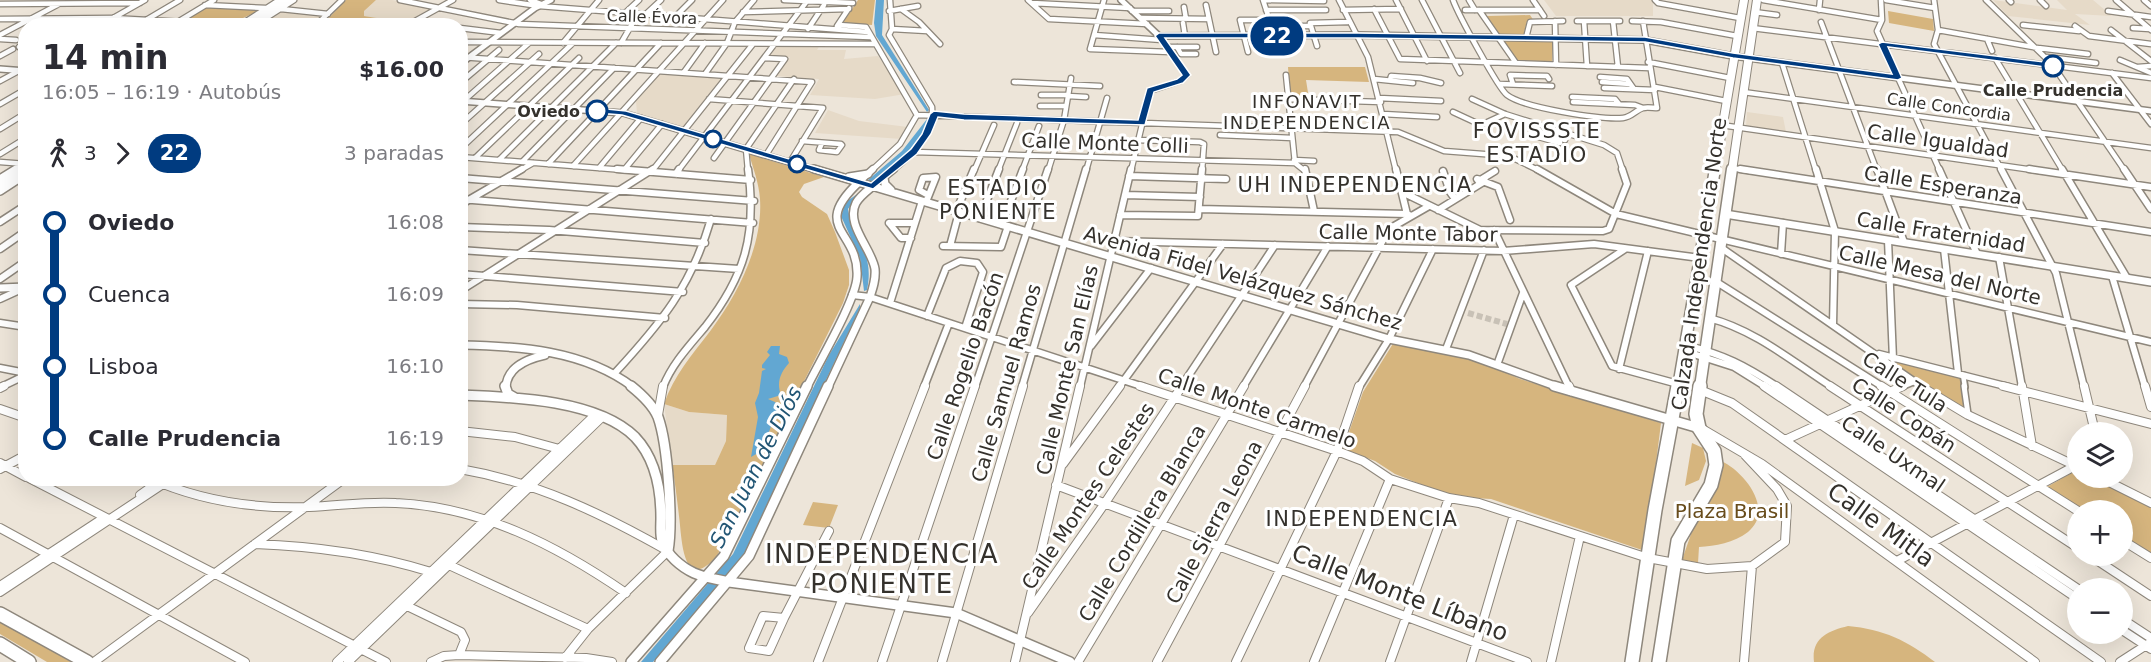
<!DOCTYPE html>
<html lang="es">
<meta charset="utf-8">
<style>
:root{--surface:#fff;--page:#f7f7f7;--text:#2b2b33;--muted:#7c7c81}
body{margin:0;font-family:"DejaVu Sans",sans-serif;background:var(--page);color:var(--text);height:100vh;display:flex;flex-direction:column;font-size:22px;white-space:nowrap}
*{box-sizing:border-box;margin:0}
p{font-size:20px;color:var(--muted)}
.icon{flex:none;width:33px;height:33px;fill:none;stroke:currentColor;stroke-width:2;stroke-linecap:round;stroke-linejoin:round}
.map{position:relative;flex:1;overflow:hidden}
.side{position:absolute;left:18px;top:18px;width:450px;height:468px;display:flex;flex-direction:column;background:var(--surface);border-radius:24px;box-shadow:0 6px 24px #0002}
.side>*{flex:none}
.badge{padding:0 12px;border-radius:20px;font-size:21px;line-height:39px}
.fabs{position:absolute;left:2067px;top:422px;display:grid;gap:12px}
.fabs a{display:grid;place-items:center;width:66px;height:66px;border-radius:50%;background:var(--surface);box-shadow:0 6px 24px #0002;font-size:30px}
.map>.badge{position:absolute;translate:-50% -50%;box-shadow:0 0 0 3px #fff}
.legs{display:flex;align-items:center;gap:9px;height:66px;padding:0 24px;font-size:20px}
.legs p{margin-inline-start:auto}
.overview{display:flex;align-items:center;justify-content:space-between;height:102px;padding:0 24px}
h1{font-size:33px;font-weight:800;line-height:45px}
ul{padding:0 24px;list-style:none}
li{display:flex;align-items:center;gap:21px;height:72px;font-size:22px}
li i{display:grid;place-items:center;width:9px;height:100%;margin:0 8px;background:currentColor}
li i::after{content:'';width:15px;height:15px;margin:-8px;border:4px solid;border-radius:50%;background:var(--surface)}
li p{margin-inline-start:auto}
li:first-child i{background:linear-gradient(#0000 50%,currentColor 0)}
li:last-child i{background:linear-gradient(currentColor 50%,#0000 0)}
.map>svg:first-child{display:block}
</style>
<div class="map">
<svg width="2151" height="662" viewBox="0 0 2151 662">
<rect width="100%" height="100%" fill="#ede5d9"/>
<path fill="#e6dac8" d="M376 0H392L436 8 408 23 364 16V11L367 7Z
M1544 0H1653V16H1556Z
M1993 0 2067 10 2057 0H2093L2112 16 2075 14 2090 25 2008 16Z
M282 10 326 15 314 25H260Z
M778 45H820L817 50H846L844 59 878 56 905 94 875 99 810 95 819 79 776 76 790 57H769Z
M661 73 724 77 684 127 637 113 636 101Z
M828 110 859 121 908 127 902 139 815 133Z
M1747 112 1783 117 1786 132 1746 126Z
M664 404 689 412 727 415 726 441 715 465H672Z"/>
<path fill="#d6b57e" d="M346 0H376L364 11V16L408 23 404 26H321Z
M858 0H875L872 25 843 23Z
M206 7 260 9C252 15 243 17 235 22L185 20Z
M1888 11 1933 19 1934 31 1889 23Z
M1530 15 1534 21H1527L1523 37H1500L1487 16Z
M1502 39 1553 40 1552 63 1518 62Z
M1288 67H1365L1369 82 1306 80 1309 99 1290 98Z
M749 154 824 177 804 184 799 192 802 197 827 214 835 232 849 270V285L843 303 717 556C682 595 682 539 679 516 677 499 675 482 672 465H715L726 441 727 415 689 412 664 404C674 375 692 355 711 330 738 294 763 245 760 199 759 183 753 168 749 154Z
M1394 342 1478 360 1520 379 1661 423 1645 551 1491 499 1457 497 1425 486 1395 474 1375 461 1343 449 1363 392Z
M1898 361 1962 375 1966 413 1895 366Z
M1692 443 1703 448 1706 461 1699 480 1685 486Z
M1721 461C1744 471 1775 510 1748 532 1734 543 1715 546 1699 547L1698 563 1682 560 1691 534 1720 478Z
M2077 470 2078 477H2094L2151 506V555L2123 537 2122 510H2080L2045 488Z
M813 502 838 505 829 528 803 525Z
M0 622 5 623 71 662H47L0 634Z
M1848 626C1883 629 1908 641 1935 662H1814C1811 638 1828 631 1848 626Z"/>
<path fill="#62a7d2" d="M876 0H884L882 35 929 110 927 112 876 36 874 23Z
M927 119 929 120C918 146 896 163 876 182L870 183 868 180 902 151Z
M860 192 848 209C853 242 875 251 867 290L864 291 860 258 841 216 846 202Z
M860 304V308L744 554 716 591 653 662H641L733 554 829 355Z
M771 346H780L779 354 787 357 789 363C781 372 776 382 781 395L768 399 775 402 781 409 771 416 772 423 763 450 751 457 758 417 755 403 759 393 762 371 766 369 762 368V365L770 355 767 352Z"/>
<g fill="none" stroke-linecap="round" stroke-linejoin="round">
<path stroke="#c8c1b6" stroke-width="6" stroke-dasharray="6 3" stroke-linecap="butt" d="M1468 313 1507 324"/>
<defs>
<path id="pedestrian-far1" d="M1963 375 1965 387"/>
<path id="pedestrian" d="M1964 386 1968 414"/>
<path id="minor-far2" d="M400 0 519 24 870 37
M499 0 539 6 868 32
M530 0 544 5
M784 0 853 3
M890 0 892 29 889 35 932 107C934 135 913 154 892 171
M1028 0 1049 19 1147 24
M1104 0 1090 49 1170 52
M1339 0 1368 57 1396 171
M1396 0 1427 61
M1422 0 1460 73
M1453 0C1458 14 1498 88 1507 95 1524 108 1602 120 1623 118 1632 117 1636 110 1643 108 1647 107 1653 108 1657 108L1643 21
M1469 0 1475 10
M1533 0 1544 16
M1655 0 1658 3 1740 18
M1763 0 1882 20
M1881 0 1882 20 1877 31 1940 171
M1886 0 1935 8
M1934 0 1938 30 1934 44 2002 171
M1986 0 2052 64 2125 171
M2009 0 2011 2
M2040 0 2046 6
M2116 0 2151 30
M2144 0 2151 6
M1032 3 1130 8
M0 4 140 3
M205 5 266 8
M1206 5 1216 52
M1184 7 1186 19
M281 9 328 14
M901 9 919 22 940 44
M1374 9 1400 59 1649 68
M1266 10H1326
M1343 10 1401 9
M1465 10H1540
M1479 10 1516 63
M1819 10 1820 0
M889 11 918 6
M1132 11H1169
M2108 11 2151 17
M743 12 849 9
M1754 12 1777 15
M625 13 639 0
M646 14 661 0
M675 17 692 0
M1141 18 1209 19
M0 19 112 18 258 26
M1555 21 1556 65
M1577 21H1620
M1584 21 1587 66
M1613 21 1618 67
M1632 21 1661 22 1737 36
M413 22 440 26
M1821 22 1877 171
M1183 23 1185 36
M242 24 279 0
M255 25 294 0
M839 25 866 27 917 115 900 144 871 171
M2023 25 2079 31
M58 26 70 19
M99 26 145 0
M136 26 180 0
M171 26 214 0
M315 26 342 0
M406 26 453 0
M837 26 849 8
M1289 26H1310
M2075 26 2089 36 2151 44
M460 28 501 33
M1752 28 2151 78
M2133 28 2150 29
M808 29 824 5
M892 29 927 31
M1938 30 2038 48 2088 54
M2111 30 2151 61
M0 35 59 4
M1094 35 1162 40
M1259 36 1264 52
M1526 38 1530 22 1563 21
M0 39 16 40
M1987 39 1992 51
M460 42 875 44
M563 43 599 0
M621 43 638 14
M1317 46 1310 23 1348 22
M19 47 26 43
M1166 47H1197
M1177 47 1181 54H1196
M1248 52 1240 20H1288
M1280 52 1263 0 1324 1
M0 56 13 49
M460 57 812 82 766 155
M2047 57 2096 63
M1995 58 2063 171
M2120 60 2151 73
M1648 62 1730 78
M1782 63 1816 171
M2138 67 2151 66
M684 72 705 43
M2112 73 2151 124
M705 74 727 43 735 22 754 0
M1286 75 1295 163 1305 171
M1600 77 1627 79 1634 89
M1374 79 1413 83
M1390 80 1391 76 1420 78 1441 83
M0 81 26 67
M1014 82 1100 86
M1602 82 1630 84
M460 83 499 50
M1500 84 1552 86
M1513 84 1510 75 1547 76 1549 79
M1655 87 1726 101
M1604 88 1655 90
M1743 92 2151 148
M1041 95H1068
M1068 96 1086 97
M1572 97 1615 99 1619 104
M1379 98 1441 101
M709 99 823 108 790 162
M1288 99 1381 102
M1472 99 1505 114 1604 145 1617 153 1623 171
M1573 102 1635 105 1643 108
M0 104 26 89
M460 104 529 43
M1040 106H1066
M1453 112 1481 125 1505 114
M1383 114 1437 117
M917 115 1398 132 1444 151 1509 156 1540 171
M460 125 539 54
M1721 125 2040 171
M0 129 26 113
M1536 131 1565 140
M1220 135 1292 138
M1531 135 1560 143
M1137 140 1200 142 1204 144 1202 171
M802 141 841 144 842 145 837 152 819 150 822 143
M460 149 573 43
M914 152 1295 163
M0 154 26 138
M460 157 636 171
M475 158 579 58
M714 158 785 59 764 58
M499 160 616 43
M1294 160 1314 161
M0 162 26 164
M522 162 614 68
M548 164 661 43
M573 166 723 0
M599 168 641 118
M1731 168 1750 171
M624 170 662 124
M519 171 533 163
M652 171 753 44
M678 171 808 0
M748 171 746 149 794 79
M974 171 994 125
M998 171 1017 123
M1022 171 1039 126
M1048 171 1064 120 1071 78
M1086 171 1107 98
M1131 171 1150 91 1180 81 1187 75 1159 36"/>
<path id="minor-far1" d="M617 169 751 180
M1305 169 1314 211
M1396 169 1407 214 1411 216
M1537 169 1616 214 2151 342
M1740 169 2151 232
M1816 169 1835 231 1833 325
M1877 169 1904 242
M1939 169 1977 254
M2001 169 2056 273 2084 387
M2029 169 2151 187
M2062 169 2127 278
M2124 169 2151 209
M1443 171 1450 192 1455 199
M676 174 679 169
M1129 176 1226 179
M460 178 754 201
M1482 179 1495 171
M859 182 873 169
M1485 182 1498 187 1510 220
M873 186 894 169
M1404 193 1480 230 1603 231 1609 229 1627 184 1622 169
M1125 195 1200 197
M460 199 753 223
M926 202 936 177 923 178 919 190 928 195
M460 205 522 169
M1199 209 1407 214
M1438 210 1485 181 1477 179 1480 183
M1120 215 1198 216 1202 169
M980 218 999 169
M0 222 26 205
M889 223 901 238H911
M889 223H915
M1002 225 1023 169
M460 227 549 230 705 243
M1494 230 1569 387
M1888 240 1893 359
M1114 241 1503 251 1594 244 1700 258
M943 246 1001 247 1008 226
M950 246 958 216V207L974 169
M1720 247 1922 387
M0 249 26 231
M1625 249 1571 285 1612 366 1678 384
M1944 249 1958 373
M460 250 739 269
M1781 254 1783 223
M1999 257 2022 387
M460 274 683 292
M2112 276 2145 387
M0 279 26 261
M1715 281 1883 387
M460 291 653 169
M852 295 870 297 1144 387
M0 299 24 288
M890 303 922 201
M460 304 517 305 665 318
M927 316 946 268 960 261 977 263 983 272 965 328
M1709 318C1755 330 1793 362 1832 387
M0 323 26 327
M1685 345C1725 355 1744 365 1778 387
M1091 346 1151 268
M1446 349 1484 250
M1684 351 1734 367 1766 387
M1879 354 2009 387
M1497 365 1523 293
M0 368 26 373
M1619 369 1648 251
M614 374C661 323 691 287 711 219
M1 387 26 375
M663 387C672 364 689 346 705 327 745 276 757 234 748 169
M924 387 949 323
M975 387 1048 169
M1022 387 1086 169
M1080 387 1131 169
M1119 387 1223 244
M1181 387 1275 245
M1243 387 1328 246
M1304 387 1389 229 1429 206
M1359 387 1389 339 1433 249
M1900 387 1912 382"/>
<path id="minor" d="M1140 386 1337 451 1363 461 1390 479 1449 498 1479 503 1648 558 1707 569 1752 566 1785 542 1787 506 1777 489 1745 455
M1569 386 1571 391
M1764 386 2078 599
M1776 386 2078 589
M1830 386 2078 548
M1881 386 2078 511
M1920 386 1968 415 2078 467
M2003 386 2151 424
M2022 386 2032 446
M2084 386 2095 432
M2145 386 2151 407
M0 388 4 386
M1700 390 1732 403 2101 662
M0 409 26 418
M658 415 663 386
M1704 430 1762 464 2035 662
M460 431 515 437 563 450
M1785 440 1903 386
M0 463 26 477
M1063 464 1120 386
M0 469 26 455
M460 469C536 482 601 513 668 551L588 629 565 658
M2099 477 2151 503
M29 478 386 662
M149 478C200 501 253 509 309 507 338 506 367 501 396 503 482 507 556 545 626 593
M1056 485 1527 662
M140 495 164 478
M0 528 245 662
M2122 540 2151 558
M255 544C315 546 373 554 431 572
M2089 555 2151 596
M1897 561 2075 466
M449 565 588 629
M0 586 99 521
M0 592 172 478
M407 606 461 632 465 640 459 655
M1028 613 1105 503 1182 386
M763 616 784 618 769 651 749 648Z
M784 618 829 531
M2122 619 2151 638
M2122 630 2151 649
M94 662 345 478
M337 662 595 415
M348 662 602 417
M431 662 444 656 459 655 586 658 612 662
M818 662 925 386
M882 662 975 386
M942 662 1023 386
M1015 662 1080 386
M1078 662 1244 386
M1157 662 1305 386
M1236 662 1337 451 1359 386
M1314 662 1390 479
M1390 662 1449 498
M1471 662 1514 515
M1551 662 1580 536
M1744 662 1752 566
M2120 662 2151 642"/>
<path id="tertiary-far2" d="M1121 0 1159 36 1358 35 1645 40 1733 56 2151 111
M460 64 535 8 551 0
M0 69 26 71
M460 101 623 113 819 171
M13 171 26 163"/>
<path id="tertiary-far1" d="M814 169 1389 339 1469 355 1558 387
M849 177 868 174
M884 178 885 184 891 190
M0 179 16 169
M0 191 26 174
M1725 214 2151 282
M0 288 26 287
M460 345C519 346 584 350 633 387
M460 355 463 361 460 368
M506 387C507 367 527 359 545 355
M807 387C818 364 856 300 857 277 860 230 809 229 859 182
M828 387 870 297C873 288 876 279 875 269 872 249 845 224 856 203 860 196 867 191 873 186"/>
<path id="tertiary" d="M505 386 508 394 515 398
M631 386C641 394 653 405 658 417 668 445 673 522 668 551
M1554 386 1699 428
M460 395C510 397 597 399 635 437 655 458 661 490 661 518 661 526 660 534 662 541 667 555 681 567 694 573 705 578 717 579 729 582L956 613 1070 662
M631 662 724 556 807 386
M660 662 749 556 828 386"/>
<path id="primary-far2" d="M246 26 286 0
M22 171 26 168
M1715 171 1744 0
M1732 171 1757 0"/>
<path id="primary-far1" d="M0 185 24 169
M1678 387 1715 169
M1700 387 1732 169"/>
<path id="primary" d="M0 614 87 662
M0 644 29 662
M1632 662 1655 510 1678 386
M1659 662 1678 541 1711 485 1716 465 1714 451 1699 428 1696 414 1700 386"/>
</defs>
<use href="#pedestrian-far1" stroke="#8e877c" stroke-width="8"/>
<use href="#pedestrian" stroke="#8e877c" stroke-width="8"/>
<use href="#minor-far2" stroke="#8e877c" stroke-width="7"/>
<use href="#minor-far1" stroke="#8e877c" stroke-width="9"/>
<use href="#minor" stroke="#8e877c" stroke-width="10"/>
<use href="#tertiary-far2" stroke="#8e877c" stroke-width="8"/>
<use href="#tertiary-far1" stroke="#8e877c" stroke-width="10"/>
<use href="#tertiary" stroke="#8e877c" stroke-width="12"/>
<use href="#primary-far2" stroke="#8e877c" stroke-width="10"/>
<use href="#primary-far1" stroke="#8e877c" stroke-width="13"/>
<use href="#primary" stroke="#8e877c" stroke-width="16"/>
<use href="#pedestrian-far1" stroke="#fff" stroke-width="4.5"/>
<use href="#pedestrian" stroke="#fff" stroke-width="5"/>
<use href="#minor-far2" stroke="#fff" stroke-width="4.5"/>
<use href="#minor-far1" stroke="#fff" stroke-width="6"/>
<use href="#minor" stroke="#fff" stroke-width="8"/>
<use href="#tertiary-far2" stroke="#fff" stroke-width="5"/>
<use href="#tertiary-far1" stroke="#fff" stroke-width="7"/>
<use href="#tertiary" stroke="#fff" stroke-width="9"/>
<use href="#primary-far2" stroke="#fff" stroke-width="8"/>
<use href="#primary-far1" stroke="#fff" stroke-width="10"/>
<use href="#primary" stroke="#fff" stroke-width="13"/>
</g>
<path fill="#003b80" stroke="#fff" stroke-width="1.5" d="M1159 33H1358L1645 37 1733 53 1892 74 1878 44 1882 42 2053 63 2057 66 2053 68 1888 47 1902 78 1898 80 1733 58 1645 42 1358 38H1165L1191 75 1183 83 1154 92 1145 125 964 120 938 117 931 134 917 154 873 189 622 115 597 113 593 111 597 108 626 111 871 183 911 149 922 134 930 114 934 111 964 114 1138 120 1147 88 1177 79 1182 75 1155 36Z"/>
<g fill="#fff" stroke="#003b80" stroke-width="3">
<circle cx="2053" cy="66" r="10"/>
<circle cx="597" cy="111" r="10"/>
<circle cx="713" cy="139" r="8"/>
<circle cx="797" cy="164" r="8"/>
</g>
<g text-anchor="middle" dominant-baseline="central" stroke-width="6" stroke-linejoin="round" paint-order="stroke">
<g font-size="16" fill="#34312c" stroke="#fff">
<text transform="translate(652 17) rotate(2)">Calle Évora</text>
<text transform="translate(1949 107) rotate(8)">Calle Concordia</text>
</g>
<g font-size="16" font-weight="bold" fill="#34312c" stroke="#fff">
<text x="2053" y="90">Calle Prudencia</text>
<text x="580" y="111" text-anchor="end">Oviedo</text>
</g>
<g font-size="18" letter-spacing="1.5" fill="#34312c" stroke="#fff">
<text x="1307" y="101">INFONAVIT<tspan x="1307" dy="21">INDEPENDENCIA</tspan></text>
</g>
<g font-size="20" fill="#34312c" stroke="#fff">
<text transform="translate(1938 141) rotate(8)">Calle Igualdad</text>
<text transform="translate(1105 143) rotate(2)">Calle Monte Colli</text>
<text transform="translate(1943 185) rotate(9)">Calle Esperanza</text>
<text transform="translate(1941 232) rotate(9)">Calle Fraternidad</text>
<text transform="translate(1408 233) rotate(1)">Calle Monte Tabor</text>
<text transform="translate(1699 264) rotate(-82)">Calzada Independencia Norte</text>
<text transform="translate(1940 275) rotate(13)">Calle Mesa del Norte</text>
<text transform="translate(1243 278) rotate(16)">Avenida Fidel Velázquez Sánchez</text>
<text transform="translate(965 366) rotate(-71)">Calle Rogelio Bacón</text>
<text transform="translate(1067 370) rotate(-77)">Calle Monte San Elías</text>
<text transform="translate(1905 382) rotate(32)">Calle Tula</text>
<text transform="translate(1006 383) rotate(-74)">Calle Samuel Ramos</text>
<text transform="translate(1257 408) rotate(19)">Calle Monte Carmelo</text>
<text transform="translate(1904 415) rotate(33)">Calle Copán</text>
<text transform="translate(1893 454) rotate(34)">Calle Uxmal</text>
<text transform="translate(1088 496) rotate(-56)">Calle Montes Celestes</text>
<text transform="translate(1214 522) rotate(-62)">Calle Sierra Leona</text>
<text transform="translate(1142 523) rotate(-59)">Calle Cordillera Blanca</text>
</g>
<g font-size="20" fill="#684c1b" stroke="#fff">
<text x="1732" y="511">Plaza Brasil</text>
</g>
<g font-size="21" letter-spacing="1.5" fill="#34312c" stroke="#fff">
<text x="1537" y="131">FOVISSSTE<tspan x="1537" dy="24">ESTADIO</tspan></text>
<text x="1355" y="185">UH INDEPENDENCIA</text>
<text x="998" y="188">ESTADIO<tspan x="998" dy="24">PONIENTE</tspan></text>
<text x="1362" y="519">INDEPENDENCIA</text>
</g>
<g font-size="21" font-style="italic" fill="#215574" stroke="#fff">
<text transform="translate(756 467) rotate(-63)">San Juan de Diós</text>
</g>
<g font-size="24" fill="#34312c" stroke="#fff">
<text transform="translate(1881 525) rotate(36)">Calle Mitla</text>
<text transform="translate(1400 593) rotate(21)">Calle Monte Líbano</text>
</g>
<g font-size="26" letter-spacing="1.5" fill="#34312c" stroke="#fff">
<text x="882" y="554">INDEPENDENCIA<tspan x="882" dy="30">PONIENTE</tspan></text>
</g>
</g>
</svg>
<div class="fabs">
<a><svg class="icon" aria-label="layers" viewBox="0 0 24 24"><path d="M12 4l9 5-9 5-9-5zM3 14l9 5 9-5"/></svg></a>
<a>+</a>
<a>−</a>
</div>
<b class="badge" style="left:1277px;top:36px;background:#003b80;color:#fff">22</b>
<section class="side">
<div class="overview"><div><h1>14 min</h1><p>16:05 – 16:19 · Autobús</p></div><b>$16.00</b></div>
<div class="legs"><svg class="icon" aria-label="walk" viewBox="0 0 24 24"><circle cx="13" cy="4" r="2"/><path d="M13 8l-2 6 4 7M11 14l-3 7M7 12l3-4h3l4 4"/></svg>3<svg class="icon" aria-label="forward" viewBox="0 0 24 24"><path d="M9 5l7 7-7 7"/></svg><b class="badge" style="background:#003b80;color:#fff">22</b><p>3 paradas</p></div>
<ul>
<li><i style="color:#003b80"></i><b>Oviedo</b><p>16:08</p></li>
<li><i style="color:#003b80"></i><span>Cuenca</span><p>16:09</p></li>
<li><i style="color:#003b80"></i><span>Lisboa</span><p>16:10</p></li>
<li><i style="color:#003b80"></i><b>Calle Prudencia</b><p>16:19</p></li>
</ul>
</section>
</div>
